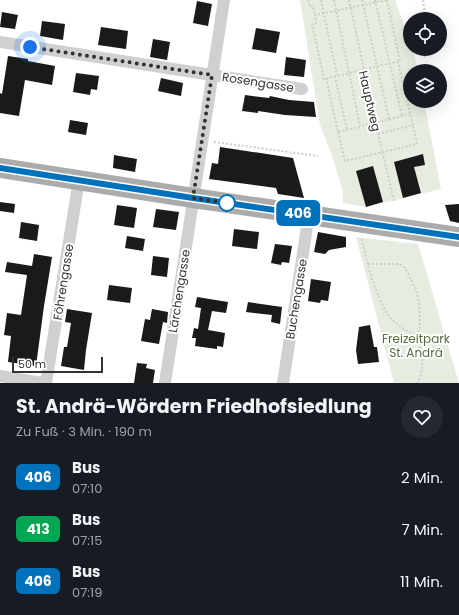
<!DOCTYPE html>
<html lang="de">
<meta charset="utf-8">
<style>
:root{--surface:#171b24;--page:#242831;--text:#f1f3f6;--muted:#9ea1a6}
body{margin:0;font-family:Poppins,sans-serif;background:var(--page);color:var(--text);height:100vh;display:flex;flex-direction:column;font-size:15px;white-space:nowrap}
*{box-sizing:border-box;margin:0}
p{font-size:13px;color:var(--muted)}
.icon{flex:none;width:22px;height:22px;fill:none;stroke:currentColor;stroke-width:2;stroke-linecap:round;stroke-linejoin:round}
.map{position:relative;height:383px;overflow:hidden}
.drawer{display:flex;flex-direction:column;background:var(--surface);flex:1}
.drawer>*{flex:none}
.badge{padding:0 8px;border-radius:6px;font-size:14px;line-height:26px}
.tools{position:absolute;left:403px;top:12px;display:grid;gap:8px}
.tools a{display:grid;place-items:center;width:44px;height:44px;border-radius:50%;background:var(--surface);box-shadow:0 4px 16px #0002;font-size:20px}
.scale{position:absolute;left:12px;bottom:10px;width:91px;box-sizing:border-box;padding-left:4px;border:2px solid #333;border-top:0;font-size:11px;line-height:14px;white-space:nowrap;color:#333;-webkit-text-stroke:3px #fff;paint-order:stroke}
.you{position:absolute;width:20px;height:20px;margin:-10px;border:3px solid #fff;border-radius:50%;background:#1a73e8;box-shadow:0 0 0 6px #1a73e833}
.map>.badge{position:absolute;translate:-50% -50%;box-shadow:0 0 0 2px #fff}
.round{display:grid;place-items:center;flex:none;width:42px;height:42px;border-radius:21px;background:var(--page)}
.head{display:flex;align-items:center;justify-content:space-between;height:68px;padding:0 16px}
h1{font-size:19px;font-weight:700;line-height:30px}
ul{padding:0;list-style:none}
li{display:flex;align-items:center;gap:12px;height:52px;padding:0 16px}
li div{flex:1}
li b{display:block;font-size:15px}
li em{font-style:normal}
li .badge{min-width:44px;font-weight:700;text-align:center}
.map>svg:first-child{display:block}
</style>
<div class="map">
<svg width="459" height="383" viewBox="0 0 459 383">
<rect width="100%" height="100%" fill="#fff"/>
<path fill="#e6ecdf" d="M300 0H395L410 40V49H413L418 71H410V101H424L441 189 366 207 343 203V192L331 152 320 125Z
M356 237 418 244 459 383H394Z"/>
<path fill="#1a1a1a" d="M197 1 212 4 208 26 193 23Z
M2 12 18 15 15 29 0 27Z
M42 21 65 24 63 40 40 36Z
M101 27 128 31 126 49 98 45Z
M256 28 280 32 276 53 252 49Z
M153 39 170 42 167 60 150 57Z
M8 56 28 59V61L55 66 52 85 25 80 19 116 0 113V93L2 94Z
M286 57 306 60 304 77 284 75Z
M76 73 99 76 97 90 91 89 90 95 73 92Z
M161 78 183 83 181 96 158 91Z
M245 95 269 98 270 96 289 100 314 102 316 117 285 115 258 111V113L242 111Z
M70 120 88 123 86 135 68 132Z
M220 147 293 158 304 198 278 194 276 188 209 179 212 163 218 164Z
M423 154 425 165 414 167 421 193 403 198 394 162Z
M114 155 137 159 135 172 113 168Z
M373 166 383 202 366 207 356 171Z
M0 202 15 204 14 213 0 211Z
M459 204V223L450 221 445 205Z
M117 205 137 208 134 228 114 225Z
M156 209 179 212 176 230 153 227Z
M21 222 39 225 37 241 19 238Z
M234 229 259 232 257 249 232 246Z
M318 232 346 237V247L329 250 325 254 314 252Z
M127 236 145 239 143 251 125 248Z
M275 244 292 246 289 263 282 262 281 265 271 263Z
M34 254 52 257 44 306 36 366 8 362 11 336 4 335 7 313 21 315 27 275 5 272 7 262 32 266Z
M153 256 169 258 167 277 151 275Z
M311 279 331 282 328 301 321 300 320 303 308 301Z
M109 285 132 288 130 303 107 300Z
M197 297 228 302 226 313 212 311 208 330 225 333 223 347 217 346V349L195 346 196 338H192L194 328 198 329 201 308 195 307Z
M248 302 282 307 280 324 271 322 272 315 246 312Z
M67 309 92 313 86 350 84 370 61 366 64 347H67L71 323 65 322Z
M152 309 168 312 167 323 163 322 159 344 141 341 145 319 150 320Z
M370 325 374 347H377L379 362 358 364 356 350 359 327Z
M137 363 147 364 146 368 155 370 153 383H134Z"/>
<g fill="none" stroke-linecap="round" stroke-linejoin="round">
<path stroke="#cdcdcd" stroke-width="2" stroke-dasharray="2 2" stroke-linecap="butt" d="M308 0 310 7 313 6 315 15
M321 0 337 75
M334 0 360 126
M349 0 378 134 394 201
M362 0 389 119
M375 0 402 116
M387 0 400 61 324 79 312 24 316 23 315 15Z
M423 0 426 19
M424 57 429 49
M335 76 347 130
M326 78 338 132 410 114
M338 132 345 161 417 144 413 125
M378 134 413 125 398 62
M214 142 318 156
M362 239C366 262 376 297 389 316 396 325 407 331 417 336 422 351 426 369 417 383
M368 264H399L404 267 407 271 416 290 419 302 420 325 417 336"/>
<path stroke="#d0d0d0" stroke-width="12" d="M0 42 302 89
M0 376 42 383
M46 383 79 180
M165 383 224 0
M283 383 309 214"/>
<path stroke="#ababab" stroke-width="20" d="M0 168 193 198 459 237"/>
</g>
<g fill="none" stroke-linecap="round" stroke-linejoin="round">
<defs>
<path id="line" d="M0 168 193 198 459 237"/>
</defs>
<use href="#line" stroke="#fff" stroke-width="9"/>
<use href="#line" stroke="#0072bc" stroke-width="6"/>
<path stroke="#333" stroke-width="4" stroke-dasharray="0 7.2" d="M30 47 212 75 193 198 227 203"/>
</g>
<circle fill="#fff" stroke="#0072bc" stroke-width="2" cx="227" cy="203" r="8"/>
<g text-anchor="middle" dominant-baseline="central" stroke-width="4" stroke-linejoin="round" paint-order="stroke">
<g font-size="12" fill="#333" stroke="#fff">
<text transform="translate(258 82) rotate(9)">Rosengasse</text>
<text transform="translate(370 101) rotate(77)">Hauptweg</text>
<text transform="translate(63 282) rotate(-81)">Föhrengasse</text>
<text transform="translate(179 291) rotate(-81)">Lärchengasse</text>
<text transform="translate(296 299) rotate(-81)">Buchengasse</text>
</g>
<g font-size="12" fill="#576f3f" stroke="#fff">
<text x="416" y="338">Freizeitpark<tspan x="416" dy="14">St. Andrä</tspan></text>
</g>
</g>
</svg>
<div class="tools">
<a><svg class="icon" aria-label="locate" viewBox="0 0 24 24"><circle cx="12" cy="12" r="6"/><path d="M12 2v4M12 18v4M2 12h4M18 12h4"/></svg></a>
<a><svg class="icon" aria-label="layers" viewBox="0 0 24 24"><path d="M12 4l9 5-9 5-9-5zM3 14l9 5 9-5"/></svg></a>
</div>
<div class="scale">50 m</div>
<div class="you" style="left:30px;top:47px"></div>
<b class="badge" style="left:298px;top:213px;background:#0072bc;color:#fff">406</b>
</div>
<section class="drawer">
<div class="head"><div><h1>St. Andrä-Wördern Friedhofsiedlung</h1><p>Zu Fuß · 3 Min. · 190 m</p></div><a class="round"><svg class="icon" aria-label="heart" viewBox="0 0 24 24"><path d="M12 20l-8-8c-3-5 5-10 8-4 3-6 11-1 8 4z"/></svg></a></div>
<ul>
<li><span class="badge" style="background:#0072bc;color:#fff">406</span><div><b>Bus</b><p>07:10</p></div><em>2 Min.</em></li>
<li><span class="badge" style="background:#00a651;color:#fff">413</span><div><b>Bus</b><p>07:15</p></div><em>7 Min.</em></li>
<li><span class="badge" style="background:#0072bc;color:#fff">406</span><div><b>Bus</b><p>07:19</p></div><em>11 Min.</em></li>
</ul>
</section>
